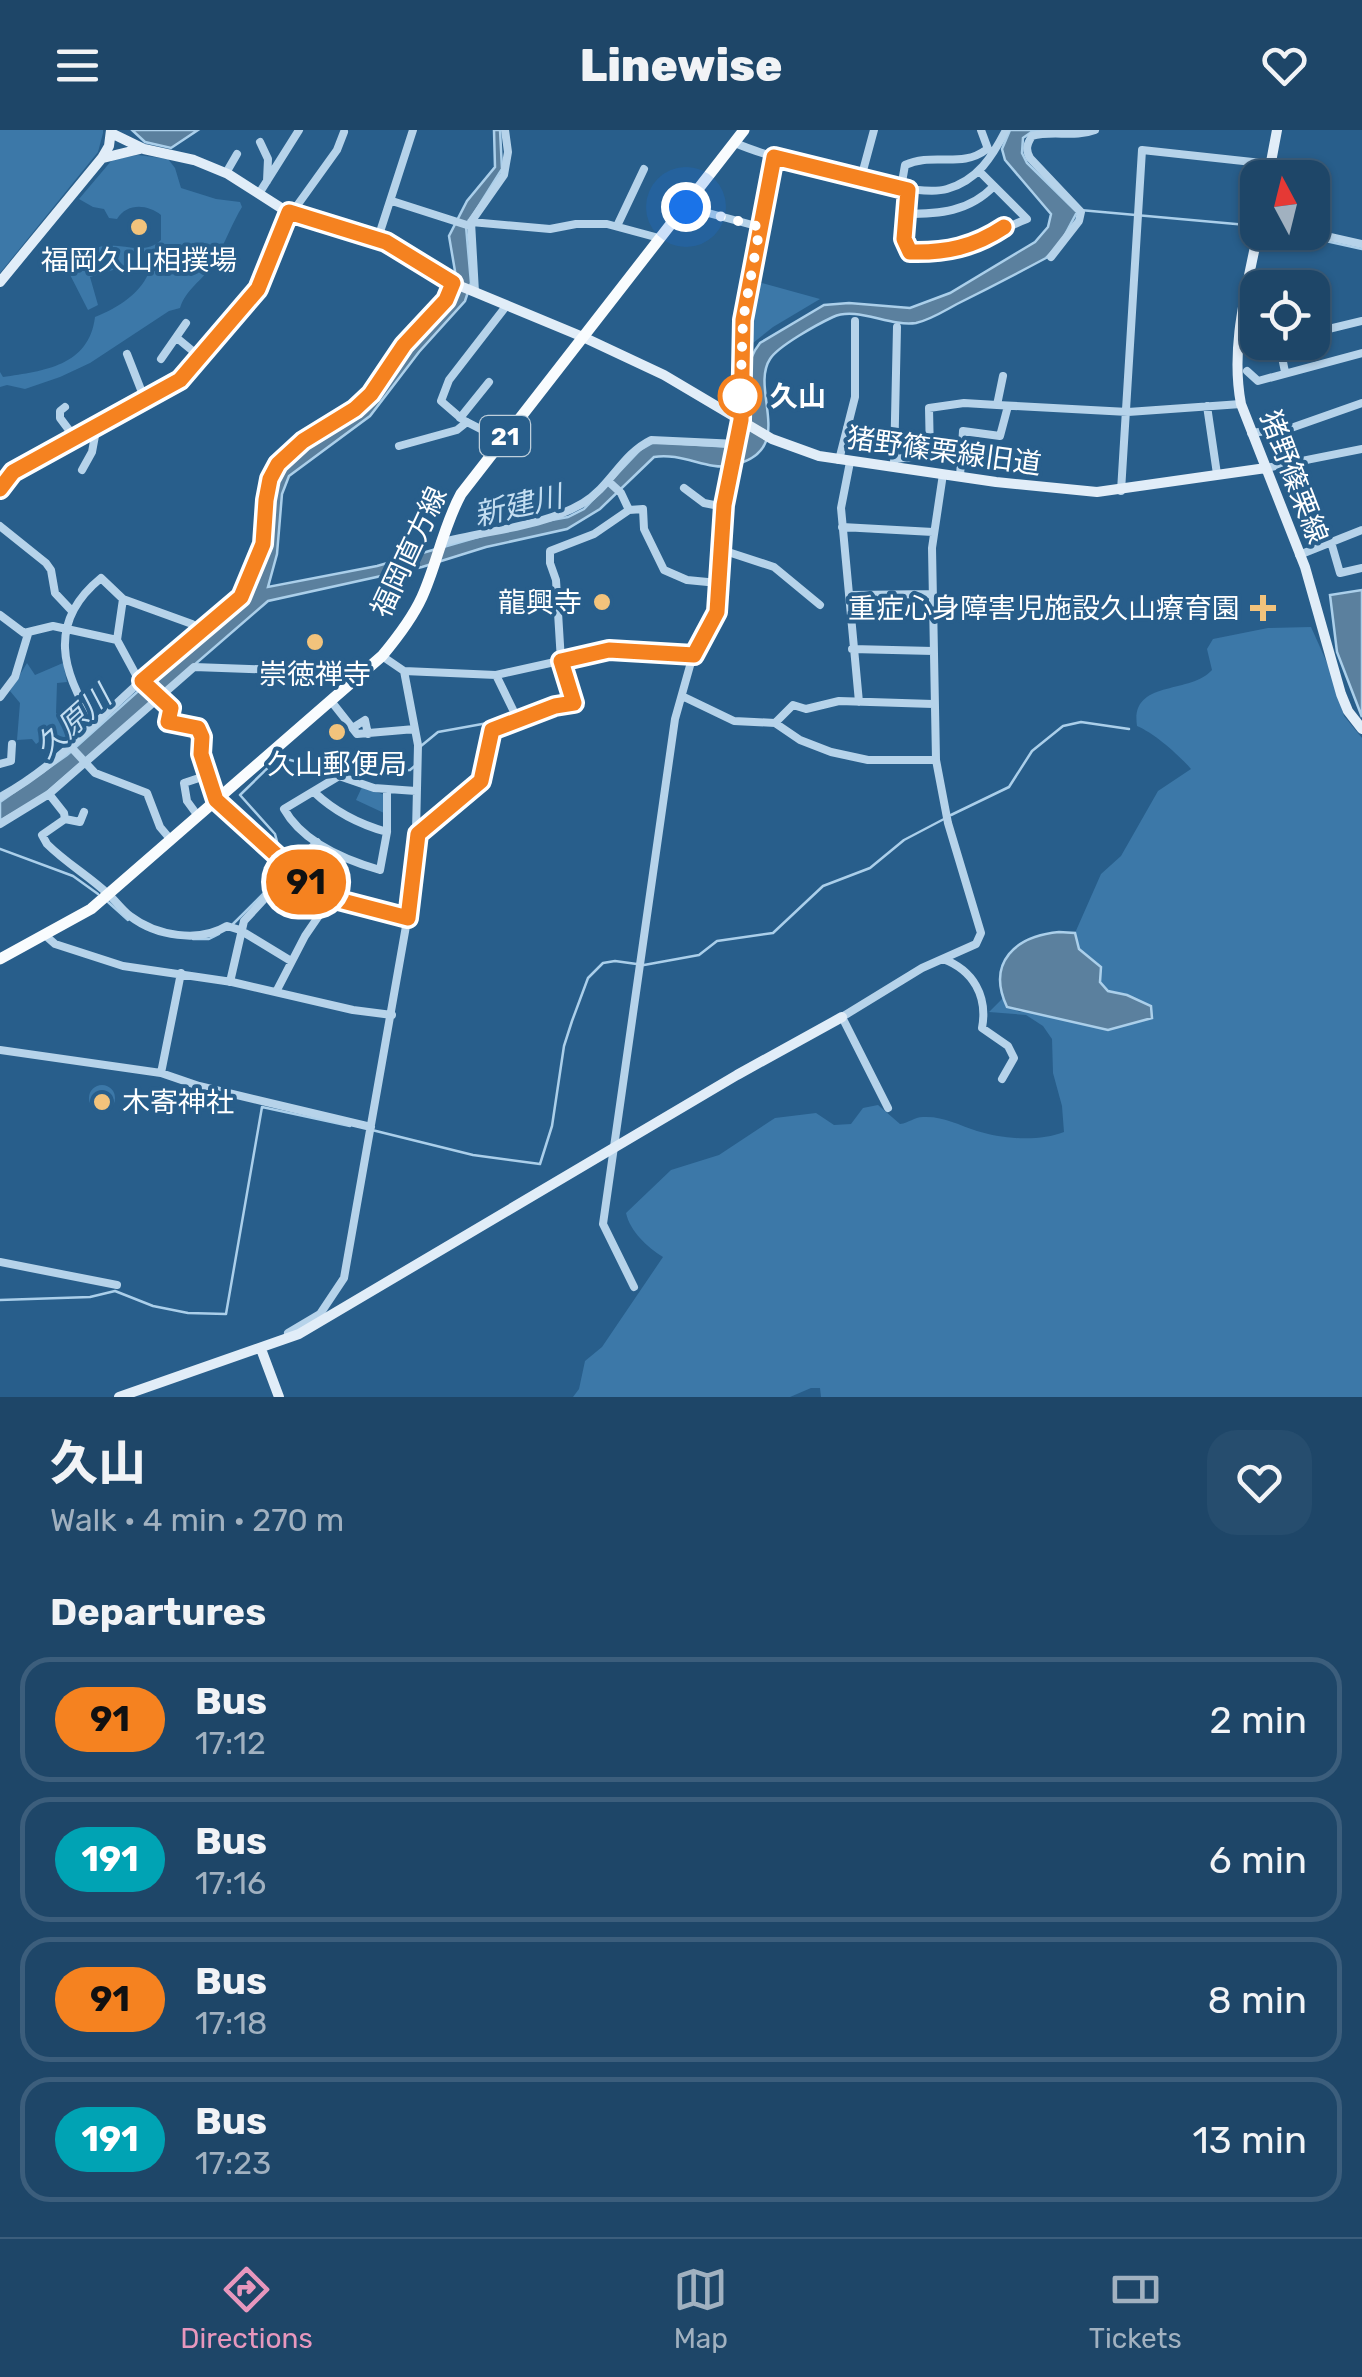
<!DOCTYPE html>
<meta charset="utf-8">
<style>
:root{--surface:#1e4668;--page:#264d6e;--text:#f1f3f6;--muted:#a1b1c0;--line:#3c5e7c;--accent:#e797bd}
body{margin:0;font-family:Rubik,"Noto Sans JP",sans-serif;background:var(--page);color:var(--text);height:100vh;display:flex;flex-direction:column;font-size:38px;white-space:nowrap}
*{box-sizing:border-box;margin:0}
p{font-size:32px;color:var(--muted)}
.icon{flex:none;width:55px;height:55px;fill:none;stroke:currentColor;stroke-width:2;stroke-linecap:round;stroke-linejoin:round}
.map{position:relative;height:1267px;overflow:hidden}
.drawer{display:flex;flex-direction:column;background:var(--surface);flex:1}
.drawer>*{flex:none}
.badge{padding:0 20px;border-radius:32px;font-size:35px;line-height:65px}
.needle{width:65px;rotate:353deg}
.buttons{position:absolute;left:1240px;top:30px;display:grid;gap:20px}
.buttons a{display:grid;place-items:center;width:90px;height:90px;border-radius:20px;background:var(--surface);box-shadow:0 2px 8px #0004,0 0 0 2px var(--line);font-size:50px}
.you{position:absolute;width:50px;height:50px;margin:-25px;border:8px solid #fff;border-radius:50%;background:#1a73e8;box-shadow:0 0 0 15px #1a73e833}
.map>.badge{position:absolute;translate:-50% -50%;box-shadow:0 0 0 5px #fff}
h2{padding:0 50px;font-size:38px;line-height:90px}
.round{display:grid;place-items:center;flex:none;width:105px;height:105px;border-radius:30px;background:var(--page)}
.summary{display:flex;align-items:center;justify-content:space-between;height:170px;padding:0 50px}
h1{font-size:48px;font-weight:800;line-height:75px}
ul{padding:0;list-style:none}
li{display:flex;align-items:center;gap:30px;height:125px;margin:0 20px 15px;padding:0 30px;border:5px solid var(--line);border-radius:30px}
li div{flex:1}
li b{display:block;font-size:38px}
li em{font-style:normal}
li .badge{min-width:110px;font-weight:700;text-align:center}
header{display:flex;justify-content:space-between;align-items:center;height:130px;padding:0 50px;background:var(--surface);font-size:45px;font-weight:800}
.tabs{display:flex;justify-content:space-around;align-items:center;height:140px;border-top:2px solid var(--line);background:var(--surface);font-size:28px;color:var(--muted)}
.tabs a{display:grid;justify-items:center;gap:5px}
.tabs .on{color:var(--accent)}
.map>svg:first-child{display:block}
</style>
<header><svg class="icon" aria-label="menu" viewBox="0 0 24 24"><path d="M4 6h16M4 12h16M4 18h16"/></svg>Linewise<svg class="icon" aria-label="heart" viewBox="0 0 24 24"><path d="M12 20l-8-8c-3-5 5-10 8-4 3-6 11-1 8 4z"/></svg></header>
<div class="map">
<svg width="1362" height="1267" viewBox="0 0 1362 1267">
<rect width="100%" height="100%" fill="#285e8b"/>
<path fill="#3c78a8" d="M0 0H103V3L98 22 0 143Z
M138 25 168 29 175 38 181 58 216 69 240 72 242 77C231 95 224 116 213 134 202 151 186 159 180 178L169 181 90 233 60 247 25 259 7 255 0 257V242L3 247C44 241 89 236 95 187 118 178 143 162 150 139L139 132 90 147 98 175 88 180 64 133C76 128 91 118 104 116 124 113 144 126 161 110V85C147 74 127 73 117 89L109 88 104 79 93 77 79 69 112 30Z
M758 152 820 169 773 197 748 217 749 188Z
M1311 497 1332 544 1344 586 1362 608V1267H821L820 1258H811L790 1267H573L579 1259 585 1231 602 1217 663 1127C647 1117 630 1101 626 1083L671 1040 719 1025 775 988 816 983 834 995 851 994 863 978 878 975 900 994C909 993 914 987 923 987 944 986 958 995 977 1001 1002 1009 1039 1012 1064 1002L1062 976 1053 943 1052 909 1043 896 1026 885 989 882 1003 868 1007 877 1020 882 1029 881 1108 900 1127 865 1108 862 1100 852 1101 837 1079 819 1075 803 1101 744 1121 726 1158 661 1191 639C1179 625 1154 603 1137 596 1130 549 1190 565 1212 540L1207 519 1213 509 1268 498Z
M27 533 35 545 63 533 67 552 57 553 56 583 64 586V601L72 611 66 616 52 603 36 614 32 609 17 610 20 573 10 561Z
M362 657 385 665 384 683 356 670Z
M89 968a13 13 0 1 1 26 0a13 13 0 1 1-26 0Z"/>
<path fill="#5b809e" stroke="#abcfea" stroke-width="2.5" d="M132 0H198L171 18 145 12Z
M494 0H500L502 39 466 96 471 153 465 171 419 222 370 286 289 346 282 364 277 424 268 457 377 436 513 397 568 387 584 379 640 320 654 312 731 317 748 304C748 273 739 239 760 213L824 175 849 173 910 178 950 163 1035 112 1048 97 1051 84 1005 30 1002 19 1010 0H1049L1033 1 1023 8 1022 23 1027 33 1077 82 1060 114 1046 128C1016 144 987 159 957 174 944 181 930 190 916 193 889 197 857 176 833 187 818 194 778 216 770 229 749 261 800 323 729 336 708 340 680 322 654 327L600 379 567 399 486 417 422 437 268 471 44 665 0 691V672L67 625 252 459 266 415 270 360 280 336 371 271 404 221 449 171 456 147 449 106 467 71 495 37Z
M1362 460V587L1337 522 1330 465Z
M1059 802 1075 803 1079 819 1101 837 1100 852 1108 861 1127 865 1151 876 1152 888 1108 900 1007 877C986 832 1016 806 1059 802Z"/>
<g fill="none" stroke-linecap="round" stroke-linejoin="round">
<path stroke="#abcfea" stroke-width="2.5" d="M1080 80 1258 96
M1285 102 1362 119
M715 448 717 426
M713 483 714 456
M596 519 622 517
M660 519 701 523 713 501 712 495
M541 578 571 566
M421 616 438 602 510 589
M951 685 1009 657 1032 621 1063 596 1081 592 1129 599
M0 719 73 746 98 764
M281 727 275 704 240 665 279 627 305 634 343 625 393 641 410 640 416 635
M108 772 128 790
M233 794 272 755 281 735
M193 809H209L219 804
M372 1000 473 1025 540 1034 552 996 564 916 572 891 588 848 603 833 615 831 644 835 699 825 717 811 773 803 823 756 870 738 904 710 944 689
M0 1170 90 1167 115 1161 153 1176 188 1183 226 1184 262 977 350 996"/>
<path stroke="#b6d3ea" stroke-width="8" d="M981 0 988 19
M260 12 268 29 267 51
M735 13C772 29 913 69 947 59 978 50 992 27 1006 0
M226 43 237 24
M861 48 874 0
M901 58 905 35C933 22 962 39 987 19
M908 60 905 109 910 122C934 122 961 122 983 111 999 103 1010 95 1027 89L979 41
M260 62 299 0
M392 71 470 96
M686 77 760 97
M291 84 337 20 344 2
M905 84C939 84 969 82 994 56
M471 92 550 99 576 94H607L659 108
M617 96 644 39
M1308 102 1362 114
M378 108 413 0
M1051 127 1079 91 1081 82 1030 28C1025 19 1027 14 1032 6 1053 0 1074 8 1095 0
M475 162 471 92 504 45 508 22 505 0
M1312 203 1362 191
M177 208 200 227
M1279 212 1285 242
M127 224 145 270
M161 229 186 193
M1247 241 1258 251 1362 223
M1003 246 997 275 1128 282 1241 274
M1207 276 1217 344
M65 277 60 281V288L75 308
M460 288 489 252
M847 298 895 303
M1251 303 1291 298 1362 273
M502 310 463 290 441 271 449 250 507 175
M399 316 457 300 467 292
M895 329 930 325 929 278 964 273 997 275
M839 330 855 267V191
M850 332 841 378 859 572
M894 334 897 197
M1266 338 1362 319
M82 340 92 322 97 295
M960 346 963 301 1000 306 1008 276
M608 351 621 363 629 380
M684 358 704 373 724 377
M0 359 13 342 180 250 258 159 289 83
M1121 361 1142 20 1271 34
M0 396 46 433 51 440 55 463 71 480
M842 397 933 402
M1331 412 1340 443 1362 438
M440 413C486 400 541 398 583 373 610 357 622 324 651 310L738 314
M722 420 774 437 820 475
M1299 425 1362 400
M851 465 933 464
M0 485 24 503 53 496 117 510 136 545 171 578 169 592 198 598 202 607 201 624 216 670 305 751 331 768 408 788
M117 510 123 469
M852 519 933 521
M382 526 404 541 496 545 609 520 693 525
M496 545 518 590
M682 566 734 591 775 593 800 610 831 622 868 630H936
M0 567 15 547 28 504
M331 571 357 604 415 599
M775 593 793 575 806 579 839 571 933 574
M95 594C61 542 47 492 101 448L123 469 192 494 195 507
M354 597 365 590 368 604
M70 616 95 643 147 663 160 697 171 710
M0 634 11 631 12 614
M387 660V702L380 740C345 730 303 713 284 679L339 646 374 658 416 661
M314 662C335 682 358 694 387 702
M49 664 64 683 65 689 42 705 47 714C66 733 89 746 108 764 116 771 122 780 130 786 156 806 199 813 227 796L240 800 291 831
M0 667C54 638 96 591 141 551 173 524 229 491 248 454 269 414 257 361 281 331 299 307 332 297 356 279 376 263 387 239 402 218 419 195 443 180 453 153
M198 686 187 671 184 653 208 645
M65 689 80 692 84 682
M0 694 49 664 194 537 310 541 351 553
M418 704 481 651 492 600 565 573H574L561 531 556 450 550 433V421L594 404 629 380 643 379 644 399 664 440 687 450 718 453
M46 806 55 814 123 836 232 852 353 880 392 885
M943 829C973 840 988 866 982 898L1008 916 1014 928 1002 949
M230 852 244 791 317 712
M277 860 305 806 331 768
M0 920 161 943 199 956 371 997
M161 943 181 843
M888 978 842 887 922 838 976 814 981 803 948 693 936 630 932 418 943 344
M0 1132 117 1155
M634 1157 603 1094 675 589 693 525 717 482 724 375 741 290 743 191 774 27
M288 1203 320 1184 344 1148 415 745 418 615 404 541"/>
<path stroke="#e1edf8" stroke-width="10" d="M111 3 144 19 194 30 228 44 289 83 306 89 365 103 387 112 453 153 583 207 664 245 772 309 819 326 996 352 1097 362 1266 338
M103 28 140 19
M1268 48 1277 0
M1258 102C1247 158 1230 217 1241 274L1305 437 1341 564 1348 581 1362 599
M0 152 102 28 109 16 111 0
M261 1219 279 1267
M119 1267 299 1204 737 945 842 887"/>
<path stroke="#f9fcfe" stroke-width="11" d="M0 829 91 779 382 526C397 508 412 489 422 467 437 434 443 397 461 364L744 0"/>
</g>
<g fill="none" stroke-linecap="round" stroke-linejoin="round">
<defs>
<path id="line" d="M0 359 13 342 180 250 258 159 289 82 386 112 453 153 446 170 404 215 371 264 355 279 303 311 278 334 270 349 266 370 263 414 241 467 142 551 171 578 168 592 198 598 202 607 201 624 216 670 305 751 331 768 408 788 418 704 481 651 492 600 555 576 574 573 561 531 609 520 694 525 717 482 724 375 741 290 743 190 774 27 908 60 904 109 910 122C946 123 974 117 1004 97"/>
</defs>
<use href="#line" stroke="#fff" stroke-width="22"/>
<use href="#line" stroke="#f58220" stroke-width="15"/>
<path stroke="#fff" stroke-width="10" stroke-dasharray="0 18" d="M686 77 760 97 743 190 740 274V266"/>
</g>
<g fill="#f2c37c" stroke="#285e8b" stroke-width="4">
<circle cx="139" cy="97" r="10"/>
<circle cx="602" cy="472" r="10"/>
<path d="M1258 463h10v10h10v10h-10v10h-10v-10h-10v-10h10z"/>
<circle cx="315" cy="512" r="10"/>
<circle cx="337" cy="602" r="10"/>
<circle cx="102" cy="972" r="10"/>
</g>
<circle fill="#fff" stroke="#f58220" stroke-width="5" cx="740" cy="266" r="20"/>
<g text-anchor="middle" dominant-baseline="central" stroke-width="8" stroke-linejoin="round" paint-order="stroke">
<rect fill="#285e8b" stroke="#becfdc" stroke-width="2.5" x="480" y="286" width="50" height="40" rx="8"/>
<g font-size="25" font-weight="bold" fill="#fff">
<text x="505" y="306">21</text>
</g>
<g font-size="28" fill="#fff" stroke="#285e8b">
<text x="139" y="130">福岡久山相撲場</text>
<text x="582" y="472" text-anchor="end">龍興寺</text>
<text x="1240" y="478" text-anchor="end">重症心身障害児施設久山療育園</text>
<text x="315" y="544">崇徳禅寺</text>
<text x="337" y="634">久山郵便局</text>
<text x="122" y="972" text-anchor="start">木寄神社</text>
</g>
<g font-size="28" font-weight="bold" fill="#fff" stroke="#285e8b" text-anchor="start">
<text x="770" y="266">久山</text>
</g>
<g font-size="28" fill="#fff" stroke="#285e8b">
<text transform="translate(944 321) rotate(8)">猪野篠栗線旧道</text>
<text transform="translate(1294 347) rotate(69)">猪野篠栗線</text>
<text transform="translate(409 422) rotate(-65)">福岡直方線</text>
</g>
<g font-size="30" font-style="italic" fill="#c2ddf1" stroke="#285e8b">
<text transform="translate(518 376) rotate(-13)">新建川</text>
<text transform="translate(73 592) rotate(-42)">久原川</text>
</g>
</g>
</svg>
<div class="buttons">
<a><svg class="needle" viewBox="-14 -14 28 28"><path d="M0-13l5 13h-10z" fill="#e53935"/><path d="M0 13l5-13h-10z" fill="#a1b1c0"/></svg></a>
<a><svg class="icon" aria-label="locate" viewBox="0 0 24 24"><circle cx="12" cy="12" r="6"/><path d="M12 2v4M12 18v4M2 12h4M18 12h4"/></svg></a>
</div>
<div class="you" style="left:686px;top:77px"></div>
<b class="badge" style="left:306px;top:752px;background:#f58220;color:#111">91</b>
</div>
<section class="drawer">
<div class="summary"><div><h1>久山</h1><p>Walk · 4 min · 270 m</p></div><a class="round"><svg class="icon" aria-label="heart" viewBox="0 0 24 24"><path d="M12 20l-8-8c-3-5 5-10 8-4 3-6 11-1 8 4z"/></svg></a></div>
<h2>Departures</h2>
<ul>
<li><span class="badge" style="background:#f58220;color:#111">91</span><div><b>Bus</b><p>17:12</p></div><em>2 min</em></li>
<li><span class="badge" style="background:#00a3b4;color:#fff">191</span><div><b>Bus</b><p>17:16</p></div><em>6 min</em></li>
<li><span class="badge" style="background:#f58220;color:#111">91</span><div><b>Bus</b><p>17:18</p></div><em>8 min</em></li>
<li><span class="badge" style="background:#00a3b4;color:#fff">191</span><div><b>Bus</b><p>17:23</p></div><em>13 min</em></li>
</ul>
</section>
<nav class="tabs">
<a class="on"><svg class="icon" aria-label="directions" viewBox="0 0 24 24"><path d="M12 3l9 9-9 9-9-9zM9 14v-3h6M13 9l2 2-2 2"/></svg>Directions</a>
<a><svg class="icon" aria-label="map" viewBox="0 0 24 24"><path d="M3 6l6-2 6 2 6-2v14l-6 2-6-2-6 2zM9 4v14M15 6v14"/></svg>Map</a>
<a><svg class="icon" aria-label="tickets" viewBox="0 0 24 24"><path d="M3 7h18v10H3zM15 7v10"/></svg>Tickets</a>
</nav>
